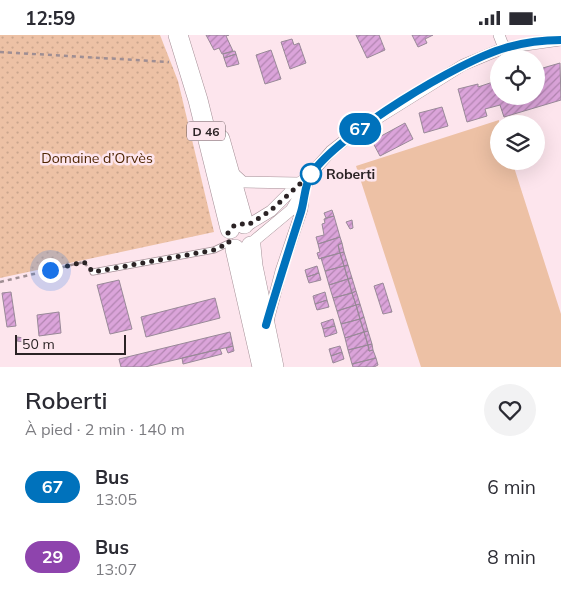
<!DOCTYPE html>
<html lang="fr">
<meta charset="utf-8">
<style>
:root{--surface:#fff;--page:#f2f2f3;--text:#2b2b33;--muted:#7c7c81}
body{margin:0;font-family:Mulish,sans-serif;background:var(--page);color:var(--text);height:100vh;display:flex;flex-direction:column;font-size:19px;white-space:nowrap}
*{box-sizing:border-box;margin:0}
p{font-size:16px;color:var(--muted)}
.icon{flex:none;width:28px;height:28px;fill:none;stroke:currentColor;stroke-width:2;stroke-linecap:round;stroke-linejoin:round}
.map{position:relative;height:332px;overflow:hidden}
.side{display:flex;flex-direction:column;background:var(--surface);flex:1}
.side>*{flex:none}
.badge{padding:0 10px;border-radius:16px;font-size:18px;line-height:32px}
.buttons{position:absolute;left:490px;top:15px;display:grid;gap:10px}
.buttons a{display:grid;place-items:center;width:55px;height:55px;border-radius:50%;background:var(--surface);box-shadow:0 5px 20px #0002;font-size:25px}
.scale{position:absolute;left:15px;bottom:12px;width:111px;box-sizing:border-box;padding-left:5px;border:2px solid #2b2325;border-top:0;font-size:14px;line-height:18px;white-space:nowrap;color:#2b2325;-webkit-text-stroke:4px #fde5ed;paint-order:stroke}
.you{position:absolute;width:25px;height:25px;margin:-12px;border:4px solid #fff;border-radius:50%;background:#1a73e8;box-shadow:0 0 0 8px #1a73e833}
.map>.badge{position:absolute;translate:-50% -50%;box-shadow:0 0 0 2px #fff}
.round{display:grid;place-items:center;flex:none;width:52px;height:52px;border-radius:26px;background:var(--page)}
.summary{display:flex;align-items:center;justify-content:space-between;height:85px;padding:0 25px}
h1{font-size:24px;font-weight:600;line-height:38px}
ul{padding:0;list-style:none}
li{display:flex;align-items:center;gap:15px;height:70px;padding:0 25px}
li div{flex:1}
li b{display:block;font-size:19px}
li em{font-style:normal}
li .badge{min-width:55px;font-weight:700;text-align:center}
.status{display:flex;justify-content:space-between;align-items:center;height:35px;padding:0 25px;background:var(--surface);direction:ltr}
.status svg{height:14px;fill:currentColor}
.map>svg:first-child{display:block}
</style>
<div class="status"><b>12:59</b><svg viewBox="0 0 49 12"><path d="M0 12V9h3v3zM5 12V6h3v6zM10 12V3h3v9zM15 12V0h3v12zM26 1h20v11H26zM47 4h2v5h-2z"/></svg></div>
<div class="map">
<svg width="561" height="332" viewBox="0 0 561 332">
<defs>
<pattern id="garden-dots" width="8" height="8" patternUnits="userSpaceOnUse" patternTransform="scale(1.25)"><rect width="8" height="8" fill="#edc1a5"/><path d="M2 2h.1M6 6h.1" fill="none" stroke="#cba68e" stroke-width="1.8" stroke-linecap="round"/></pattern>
<pattern id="building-hatch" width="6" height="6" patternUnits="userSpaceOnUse" patternTransform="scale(1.25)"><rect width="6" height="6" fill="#dba4da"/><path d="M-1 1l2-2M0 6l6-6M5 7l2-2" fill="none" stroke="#b285b1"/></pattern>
</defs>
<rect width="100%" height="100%" fill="#fde5ed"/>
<path fill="#edc1a5" d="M499 85V126H512L561 279V332H421L356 131Z"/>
<path fill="url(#garden-dots)" d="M0 0H160L178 46 214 197 0 243Z"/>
<path fill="url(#building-hatch)" stroke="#998998" d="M206 0H229L226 1 233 16 222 19 219 13 214 15Z
M356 0H379L385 15 367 23Z
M412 0H433L425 4 427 8 418 12Z
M292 4 294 10 299 8 306 28 290 34 281 7Z
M271 15 281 44 265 49 256 20Z
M235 16 236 19 224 23 223 19Z
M236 19 239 29 227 32 224 23Z
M560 28 561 65 504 82 500 70 485 74 487 81 467 87 458 54 478 49V52L499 45V61H536V35Z
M442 72 448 91 424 98 419 78Z
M405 88 413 104 380 121 372 106Z
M332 175 334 181 326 183 324 178Z
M334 181 340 202 318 209 316 202 324 200 322 189 325 188 324 184Z
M352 185 353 193 350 194 346 187Z
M340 202 342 208 338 210 340 218 319 224 317 218 320 217 318 209Z
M342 208 344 217 340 218 338 210Z
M344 217 348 230 344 231 340 218Z
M340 218 344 231 325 236 321 223Z
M348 230 352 243 348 244 344 231Z
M317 231 319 238 307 242 305 235Z
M344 231 348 244 329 250 325 236Z
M319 238 321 245 309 248 307 242Z
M352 243 356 256 352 258 348 244Z
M348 244 352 258 333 263 329 250Z
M119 245 132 294 110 299 97 250Z
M383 248 392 277 383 279 374 251Z
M356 256 360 269 356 270 352 258Z
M11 257 16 291 7 292 2 258Z
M325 257 327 265 315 269 313 261Z
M352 258 356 270 337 276 333 263Z
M215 263 220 283 146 302 141 282Z
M327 265 329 272 317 275 315 269Z
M360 269 364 282 360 284 356 270Z
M356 270 360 284 341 289 337 276Z
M59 277 61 298 39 301 37 280Z
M364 282 368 296 364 297 360 284Z
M333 284 335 291 323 294 321 288Z
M360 284 364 297 345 303 341 289Z
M335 291 337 298 325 302 323 294Z
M368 296 372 309 368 310 364 297Z
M230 297 233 311 145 332H121L119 324Z
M364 297 368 310 348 315 345 303Z
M17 302 24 303 25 307 17 306Z
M372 309 373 315 369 316 368 310Z
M368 310 369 316 373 315 376 323 352 329 348 315Z
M233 311 234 316 228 318 226 313Z
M340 311 342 317 331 321 329 314Z
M220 314 222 319 183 329 182 323Z
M342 317 344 324 333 328 331 321Z
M376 323 378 330 374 332H353L352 329Z"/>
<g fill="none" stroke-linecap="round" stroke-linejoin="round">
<defs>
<path id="lane" d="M93 237 214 215 229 208"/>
<path id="street" d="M499 0 504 13
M232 137 243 147 299 148
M248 190 271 176 299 148 310 141
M255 205 291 175 317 132 331 116 354 98 463 30 504 13 561 5
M268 286 281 236 302 174 304 157"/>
<path id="primary" d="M178 0 198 65 230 194
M220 104 244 189
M251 211 253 231 274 332
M235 214 262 332"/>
</defs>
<use href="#lane" stroke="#a59097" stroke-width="7"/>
<use href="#street" stroke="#a59097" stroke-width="12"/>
<use href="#primary" stroke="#a59097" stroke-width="20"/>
<path stroke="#9f8e93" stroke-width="2.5" stroke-dasharray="4 4" stroke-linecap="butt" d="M0 17 169 27
M0 247 84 227 87 231"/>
<use href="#lane" stroke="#fff" stroke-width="5.5"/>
<use href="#street" stroke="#fff" stroke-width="11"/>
<use href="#primary" stroke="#fff" stroke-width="19"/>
</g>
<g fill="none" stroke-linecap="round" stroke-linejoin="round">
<defs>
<path id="line" d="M266 290C277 252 289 215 301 177 305 164 304 150 312 138 339 99 459 26 505 13 522 8 543 5 561 5"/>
</defs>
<use href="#line" stroke="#fff" stroke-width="11"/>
<use href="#line" stroke="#0072bc" stroke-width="8"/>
<path stroke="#2b2325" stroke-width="5" stroke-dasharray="0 9" d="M50 235 84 227 93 237 214 215 229 208 228 198C232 190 239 187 248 190L270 176 311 139"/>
</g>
<circle fill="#fff" stroke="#0072bc" stroke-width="2.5" cx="311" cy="139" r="10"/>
<g text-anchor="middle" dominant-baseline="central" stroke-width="5" stroke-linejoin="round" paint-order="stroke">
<rect fill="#fde5ed" stroke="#6a5d61" stroke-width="1" x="187" y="86.5" width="38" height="19" rx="4"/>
<g font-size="12" font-weight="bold" fill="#2b2325">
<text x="206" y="96">D 46</text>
</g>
<g font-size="14" fill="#4f2603" stroke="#fde5ed">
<text x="97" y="123">Domaine d’Orvès</text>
</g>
<g font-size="14" font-weight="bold" fill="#2b2325" stroke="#fde5ed" text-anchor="start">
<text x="326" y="139">Roberti</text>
</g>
</g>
</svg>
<div class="buttons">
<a><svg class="icon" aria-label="locate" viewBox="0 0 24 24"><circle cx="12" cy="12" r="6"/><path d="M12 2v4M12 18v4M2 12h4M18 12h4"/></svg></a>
<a><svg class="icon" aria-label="layers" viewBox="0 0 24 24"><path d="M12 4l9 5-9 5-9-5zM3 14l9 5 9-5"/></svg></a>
</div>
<div class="scale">50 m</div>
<div class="you" style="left:50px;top:235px"></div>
<b class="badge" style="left:360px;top:94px;background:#0072bc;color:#fff">67</b>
</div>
<section class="side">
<div class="summary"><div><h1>Roberti</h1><p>À pied · 2 min · 140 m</p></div><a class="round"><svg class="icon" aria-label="heart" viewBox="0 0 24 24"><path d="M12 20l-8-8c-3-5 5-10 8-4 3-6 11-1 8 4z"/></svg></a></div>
<ul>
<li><span class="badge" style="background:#0072bc;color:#fff">67</span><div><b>Bus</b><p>13:05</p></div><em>6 min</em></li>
<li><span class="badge" style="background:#8e44ad;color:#fff">29</span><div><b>Bus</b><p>13:07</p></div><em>8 min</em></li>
</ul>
</section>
